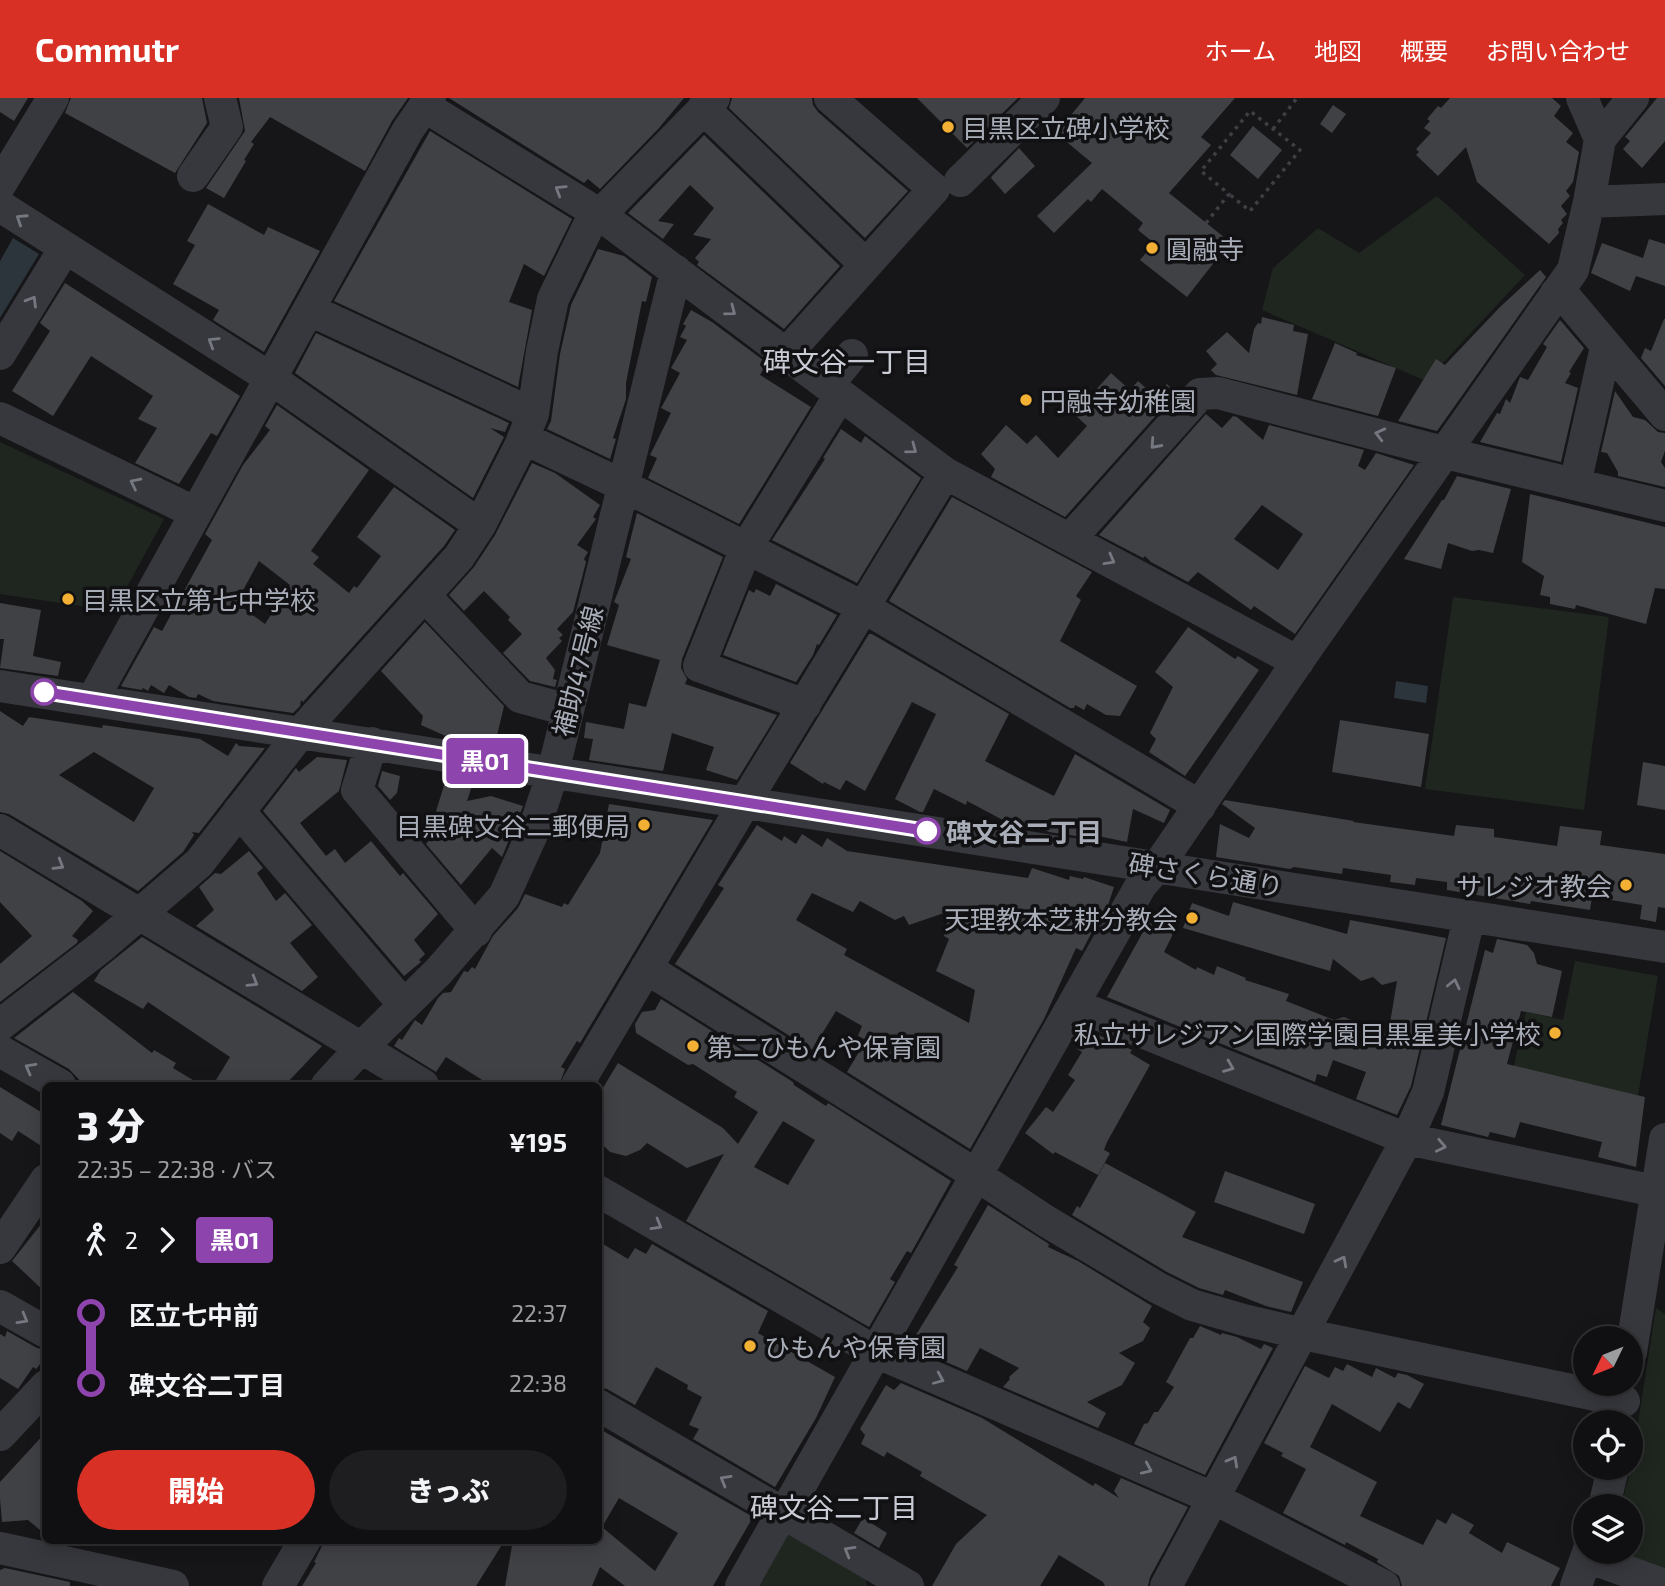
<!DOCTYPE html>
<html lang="ja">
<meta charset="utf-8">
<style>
:root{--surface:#101012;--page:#1e1e20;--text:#f1f3f6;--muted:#9c9d9f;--line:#303032;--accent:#d93025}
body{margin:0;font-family:"Exo 2","Noto Sans JP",sans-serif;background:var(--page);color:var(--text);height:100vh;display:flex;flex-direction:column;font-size:26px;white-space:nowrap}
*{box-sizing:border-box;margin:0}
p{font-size:23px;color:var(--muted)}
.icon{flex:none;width:38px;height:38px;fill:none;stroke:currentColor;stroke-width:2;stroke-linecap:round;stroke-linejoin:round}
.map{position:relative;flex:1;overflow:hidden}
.sheet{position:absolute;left:42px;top:984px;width:560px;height:462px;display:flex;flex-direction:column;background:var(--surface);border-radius:10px;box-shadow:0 4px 18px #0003,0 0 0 2px var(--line)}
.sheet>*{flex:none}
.badge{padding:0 14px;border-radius:5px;font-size:24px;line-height:46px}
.needle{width:46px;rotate:227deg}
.tools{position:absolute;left:1573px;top:1228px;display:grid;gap:14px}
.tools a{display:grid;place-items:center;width:70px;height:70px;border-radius:50%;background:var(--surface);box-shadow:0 4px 18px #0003,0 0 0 2px var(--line);font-size:35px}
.map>.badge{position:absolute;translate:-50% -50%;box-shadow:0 0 0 4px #fff}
.legs{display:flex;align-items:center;gap:10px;height:77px;padding:0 35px;font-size:23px}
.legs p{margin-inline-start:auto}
.head{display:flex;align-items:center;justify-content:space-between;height:119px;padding:0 35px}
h1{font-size:38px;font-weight:800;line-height:52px}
.primary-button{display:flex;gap:14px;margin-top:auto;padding:14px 35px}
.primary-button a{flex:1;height:80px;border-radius:42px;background:var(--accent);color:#fff;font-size:28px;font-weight:800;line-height:80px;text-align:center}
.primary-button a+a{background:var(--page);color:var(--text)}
ul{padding:0 35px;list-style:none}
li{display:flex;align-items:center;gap:24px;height:70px;font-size:26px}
li i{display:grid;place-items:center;width:10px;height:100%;margin:0 9px;background:currentColor}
li i::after{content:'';width:18px;height:18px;margin:-9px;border:5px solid;border-radius:50%;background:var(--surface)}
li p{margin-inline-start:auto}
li:first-child i{background:linear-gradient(#0000 50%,currentColor 0)}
li:last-child i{background:linear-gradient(currentColor 50%,#0000 0)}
header{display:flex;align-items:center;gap:42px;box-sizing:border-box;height:98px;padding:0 35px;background:var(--accent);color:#fff}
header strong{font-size:33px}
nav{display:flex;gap:38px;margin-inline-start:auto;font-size:24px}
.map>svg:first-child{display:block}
</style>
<header>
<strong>Commutr</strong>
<nav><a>ホーム</a><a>地図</a><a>概要</a><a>お問い合わせ</a></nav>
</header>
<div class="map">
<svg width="1665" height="1488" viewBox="0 0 1665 1488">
<rect width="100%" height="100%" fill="#161618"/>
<path fill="#1e261f" d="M1437 98 1525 177 1426 283 1262 212 1273 170 1318 130 1359 155Z
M0 344 164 421 114 513 0 496Z
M1453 499 1609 519 1584 712 1425 691Z
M1575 863 1658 878 1638 998 1514 968 1526 914 1563 922Z
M1656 1210 1665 1216V1479L1608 1454H1631V1409H1621L1631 1370Z
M785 1431 864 1474 867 1488H753Z"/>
<path fill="#2c353c" d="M13 140 39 156 0 220V163Z
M1396 583 1428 588 1426 605 1394 600Z"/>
<path fill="#404145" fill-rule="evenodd" d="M0 0H28L14 23 0 14Z
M71 0H202L207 25 175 75 65 15Z
M239 0H408L392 23 365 73 270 19 251 44 254 46 244 62 246 63 224 100 206 90 245 33Z
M449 0H684L659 30 600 91 588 81 584 85Z
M732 0H812L813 7 818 14 908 93 865 140 729 10Z
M917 0H1018L967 50Z
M1085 0H1235L1201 39 1211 47 1169 95 1230 144 1187 199 1140 162 1154 145 1138 132 1143 125 1102 91 1091 104 1088 101 1054 135 1037 118 1092 65 1056 35Z
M1450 0H1552L1561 8 1554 18 1573 35 1566 44 1579 54 1573 84 1566 93 1570 98 1561 108 1567 116 1561 122 1563 125 1558 131 1559 135 1549 146 1477 84 1466 49 1438 78 1416 57 1419 54 1416 51 1431 35 1424 30 1430 23 1427 21 1438 8 1441 10Z
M1657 0H1665V43L1642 70 1623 51 1630 43 1625 39Z
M1333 7 1346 16 1332 35 1320 26Z
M1253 28 1282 52 1258 81 1230 57Z
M430 33 572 121 544 178 524 166 509 204 532 212 518 289 334 203Z
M704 37 840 168 784 231 697 167 699 164 695 160 711 141 693 137 714 110 690 87 658 123 674 126 663 141 628 115Z
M1019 50 1035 68 1005 96 991 80 992 78Z
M208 106 264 137 268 129 320 153 264 254 213 222 219 212 173 186 195 147 187 143Z
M1649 141 1665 146V188L1636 178 1630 193 1591 175 1602 145 1643 160Z
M598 151 624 158 652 179 646 204 642 203 626 285V301L613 340 616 341 610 361 547 331 551 323 560 256 571 207Z
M1540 172 1546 179 1437 333 1398 323 1436 261 1445 267 1499 210Z
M65 185 240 298 217 338 211 335 179 386 135 365 157 330 138 321 153 298 91 258 53 318 12 293 50 233 40 225Z
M691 212 712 224 767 265 760 277 811 309 739 426 648 380 657 360 650 357 671 315 661 310 680 275 671 270 687 242 680 239 686 228 683 226Z
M1262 219 1294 227 1293 233 1308 236 1297 297 1216 277 1211 272 1217 266 1206 253 1227 234 1249 255 1254 231 1258 225 1261 226Z
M1664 221H1665V288L1641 260 1645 250 1651 253Z
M1560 222 1584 250 1569 274 1571 275 1565 285 1578 290 1561 364 1480 344 1497 315 1500 316 1506 301 1510 305 1520 279 1528 282 1547 249 1543 246Z
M316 235 509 325 505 334 490 330 504 339 473 400 295 275Z
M1335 245 1357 255 1356 257 1396 270 1378 318 1312 301Z
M1111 275 1130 292 1138 283 1156 299 1167 286 1176 295 1065 419 991 379 995 371 981 356 1006 327 1027 346 1036 337 1058 360 1087 328 1074 316Z
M1615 293 1633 319 1645 322 1658 334 1665 335V353L1661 364 1665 370V389L1618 378V374L1607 355 1601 354Z
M277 307 369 372 311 453 319 459 313 466 349 495 354 488 357 490 381 458 357 439 394 389 455 432 444 448 303 604 301 602 300 608 293 615 213 603 198 596 196 600 189 599 169 587 164 595 151 587 148 593 143 590 142 592 124 589 121 588 154 529 162 533 212 442 205 436 243 367 270 332 265 328ZM259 463 290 487 265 526 236 505Z
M1206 316 1222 330 1233 318 1237 319 1263 342 1269 327 1364 352 1358 368 1365 372 1376 355 1414 367 1295 536 1254 508 1251 512 1198 474 1188 484 1151 464 1145 458 1143 460 1099 437ZM1262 407 1303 436 1278 472 1234 441Z
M841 331 861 345 865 338 921 380 857 485 772 442 825 361 823 360Z
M532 365 555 375 600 407 593 419 596 421 577 447 588 454 584 461 586 464 573 514 557 531 563 537 559 540 562 543 546 560 555 572 553 581 557 582 555 589 530 583 503 555 522 536 508 522 510 519 484 493 464 513 449 497 474 469 495 437Z
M1457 378 1511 391 1493 455 1479 452 1472 453 1448 445 1441 471 1404 461 1442 402H1444Z
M1530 396 1665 429V491L1655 490 1646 526 1576 507 1575 511 1550 506V499L1540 497 1544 478 1522 464Z
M952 399 1092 474 1076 498 1081 502 1060 543 1137 588 1120 618 1106 617 1087 606 1084 612 1075 607 1074 610H1070L889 503Z
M637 415 723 459 682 561 681 570 687 581 685 586 777 617 737 682 706 672 714 649 672 635 663 673 589 662 593 641 584 640 586 624 624 631 629 605 646 609 660 562 607 547 619 507 614 504 631 461 626 459Z
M776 486 837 517 819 547 817 546 813 557 796 584 723 557 749 492 754 495 756 491 770 498Z
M0 505 41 512 33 558 61 564 58 578 0 570 4 541H0Z
M425 524 504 608 495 646 450 640 421 627 423 618 381 573Z
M1188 529 1235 561 1238 558 1259 572 1185 678 1149 654 1156 641 1150 635 1173 589 1155 574Z
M869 536H872L1009 616 985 663 1054 698 1075 656 1170 712 1164 725 1133 711 1127 744 1098 738 1097 741 1049 734 1032 726 1030 731 1016 729 967 703 966 707 934 691 923 714H920L895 701 936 616 912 604 865 693 846 682 840 692 824 684 823 686 790 665Z
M0 613 23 628 29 619 102 630 103 627 200 641 228 658 236 645 239 648 265 650 199 735 192 734 194 737 183 754 138 793 9 716 0 714ZM94 654 154 690 134 724 59 677Z
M1340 622 1429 636 1421 689 1332 674Z
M317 659 347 662 339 693 300 725 326 758 335 751 345 765 371 743 400 778 403 775 438 816 414 842 425 856 419 862 421 864 404 878 263 713 296 670 299 674Z
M1643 664 1665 668V712L1637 707Z
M382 673 400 678 397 695 390 702 378 688Z
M446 681 472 688 467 703 491 698 523 708 502 759 492 750 461 787 426 746 432 739 429 736Z
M1225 702 1354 723 1353 724 1454 738 1456 727 1494 731V739L1557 748 1560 728 1602 733 1600 747 1665 756V810L1658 809 1656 824 1640 821 1642 807 1592 799 1590 812 1531 803 1530 806 1447 792V784L1416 780 1415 787 1390 784 1391 777 1343 770 1342 776 1294 769 1290 771 1216 759 1220 726 1249 740 1255 730 1222 706Z
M609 706 713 722 580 945 577 943 561 969 565 971 559 987H490L446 959 436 974 394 948 399 940 402 942 415 922 422 927 438 900 443 895 451 894 464 873 468 874 472 869 475 871 493 838 518 810 525 796 562 809 564 805 568 807 600 755Z
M757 727 782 743 784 738 796 746 802 736 822 749 827 740 847 753 1028 780 1032 770 1069 782 1070 778 1083 781 1084 779 1114 789 1108 807 1104 815H1102L1082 853 1076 850 1044 921 970 1051 847 974 866 942 858 938 862 928 836 913 812 952 675 866 724 790 718 787ZM812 795 853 814 860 803 895 822 904 818 909 827 950 813 944 838 949 841 936 873 975 892 969 925 844 857 847 851 796 822Z
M0 753 82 803 93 813 72 838 78 842 77 845 0 904V866L32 838 0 804Z
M249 753 263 770 257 775 276 803 285 795 312 827 290 845 318 879 302 893 196 828 214 812 199 789 215 775 221 776Z
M1233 804 1347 836 1350 822 1446 840 1411 988 1397 1017 1356 1001 1366 974 1333 962 1327 979 1317 976 1315 984 1107 899 1149 823 1173 836 1164 854 1196 872 1197 869 1214 877 1217 868 1246 880 1245 882 1289 896 1286 903 1334 922 1344 919 1388 937 1397 883 1382 887 1373 879 1361 883 1333 861 1330 873 1183 830 1192 805 1229 818Z
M142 839 322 948 285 987H213L230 959 148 904 143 911 94 883 101 872Z
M1497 841 1527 847 1534 855 1537 866 1562 873 1552 919 1521 913 1507 966 1645 999 1636 1069 1598 1059 1602 1044 1520 1024 1515 1040 1490 1034 1488 1039 1441 1027 1485 852 1493 855Z
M73 894 152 955 154 952 176 965 173 970 201 987H84L69 971 14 940Z
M661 901 793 984 794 987 826 1008 828 1005 951 1083 911 1155 907 1153 890 1181 895 1184 869 1229 686 1123 724 1056 687 1070 647 1045 640 1052 626 1058 610 1054 602 1046 598 1036V998L618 965 723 1030 738 1046 758 1014 734 999 737 994 693 966 688 967 636 935 635 926 642 914 655 912ZM783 1023 815 1042 788 1087 754 1069Z
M1087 932 1132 952 1130 955 1150 967 1107 1044 1104 1052 1110 1055 1098 1077 1055 1054 1053 1056 1025 1035 1046 1009 1053 1014 1075 982 1068 977 1082 954 1077 951Z
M0 989 46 1017V1051L18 1033 12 1043 0 1035Z
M1105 1065 1196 1114 1182 1139 1303 1184 1291 1214 1266 1208 1225 1192 1223 1197 1199 1190 1167 1174 1072 1117 1077 1108 1080 1110Z
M1225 1073 1315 1106 1304 1136 1214 1104Z
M988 1107 1049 1146 1048 1149 1078 1163 1152 1208 1143 1224 1150 1230 1143 1243 1119 1255 1135 1265 1122 1287 1087 1304 1106 1315 1098 1330 1003 1289 1010 1281 1009 1279 1019 1270 980 1250 967 1273 909 1248 958 1169 954 1167Z
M46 1120V1195L12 1163Z
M598 1143 628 1161 635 1150 646 1156 652 1146 768 1213 758 1235 835 1279 816 1320 775 1389 693 1341 699 1331 689 1327 702 1299 687 1291 688 1287 656 1269 635 1307 607 1291 598 1289Z
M1200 1228 1221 1237 1222 1235 1237 1239 1261 1251 1264 1246 1273 1250 1205 1377 1134 1346 1144 1326 1148 1325 1154 1314H1158L1174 1289 1166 1284 1190 1240H1193Z
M7 1233 37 1250 46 1252V1259L36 1271 33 1269 18 1291 0 1280V1236L5 1239Z
M1347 1266 1372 1279 1376 1270 1395 1280 1398 1275 1407 1277 1424 1286 1410 1311 1398 1304 1380 1334 1332 1306 1310 1349 1377 1384 1360 1418 1423 1447 1437 1421 1446 1426 1452 1415 1474 1427 1469 1435 1502 1455 1507 1444 1560 1470 1551 1488H1402L1399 1478 1377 1464 1378 1461 1346 1444 1345 1447 1283 1415 1306 1371 1281 1358 1283 1355 1264 1345 1305 1268 1329 1280 1335 1269 1343 1273Z
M901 1285 982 1320 1093 1388 1095 1385 1119 1400 1114 1393 1121 1380 1188 1409 1150 1479 1148 1488H1105L1103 1484 1059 1457 1040 1488H932L956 1446 987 1417 920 1378 922 1374 887 1354 884 1359 861 1346 865 1337 860 1331 886 1287 894 1292Z
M598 1330 753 1419 713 1488H625L600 1469 592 1488H505L513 1442H598ZM619 1400 678 1435 655 1473 602 1429Z
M46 1334V1437L28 1422 2 1424 0 1401V1384Z
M863 1420 887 1435 879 1450 854 1435Z
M325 1442H505L476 1488H302L316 1465 314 1464Z
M5 1470 70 1484V1488H0V1472Z"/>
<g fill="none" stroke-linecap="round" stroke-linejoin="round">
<path stroke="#3d3f44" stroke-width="3.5" stroke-dasharray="3.5 5" stroke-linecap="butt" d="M1273 31 1297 0
M1206 125 1229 96 1201 73 1250 13 1300 52 1250 113 1229 96"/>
<path stroke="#37383d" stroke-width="32" d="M1582 0 1600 41
M424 8 599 116 945 375 1298 564
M703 10 866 167
M193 78 227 29 220 0
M960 83 1044 0
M0 87 53 0
M1589 104 1665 101
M0 108 270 280 480 427
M1556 195 1567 201 1665 317
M310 212 533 316
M787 255 934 91 830 0
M0 256 65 150
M828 287 852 257
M0 320 196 415
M523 340 622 387 865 510 1200 708
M1575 386 1606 249
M1071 440 1200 296 1218 295 1462 359 1665 408
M425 498 520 599 568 612
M0 588 1665 849
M93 601 408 32 430 0
M805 607 699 568 746 450 840 297
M372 645 357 692 476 833
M239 713 404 907
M0 732 423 987
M646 870 964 1069 1046 1123 1158 1190 1192 1207 1244 1222 1303 1236 1624 1303
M1075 907 1407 1041 1665 1095
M0 927 101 849 199 765 301 634 459 459 480 427 520 348 533 316 542 253 553 201 588 129 714 0
M0 953 60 987
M327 987 361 950 439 873 504 798 534 732 553 674 676 173
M577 987 745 704 945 375
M598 1093 876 1254 1213 1400 1384 1488
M0 1150 46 1082
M0 1208 46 1234
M1631 1254 1665 1041
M598 1307 908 1488
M0 1337 46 1288
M1604 1409 1613 1370
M0 1450 173 1488
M1587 1459 1665 1487
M278 1488 305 1442
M741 1488 776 1426 784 1416 1141 787 1158 768 1305 553 1573 172 1589 104 1600 41 1633 0
M1166 1488 1407 1041 1428 994 1469 820
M1576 1488 1588 1454"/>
</g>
<defs><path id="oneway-chevron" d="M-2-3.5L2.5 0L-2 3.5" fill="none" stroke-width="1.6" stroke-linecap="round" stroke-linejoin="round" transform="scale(1.75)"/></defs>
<g stroke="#757881">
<use href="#oneway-chevron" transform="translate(560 92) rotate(-148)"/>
<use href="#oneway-chevron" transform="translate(21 121) rotate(-147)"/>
<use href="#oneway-chevron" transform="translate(32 203) rotate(-59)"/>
<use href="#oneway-chevron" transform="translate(731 213) rotate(37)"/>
<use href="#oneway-chevron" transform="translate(213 244) rotate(-148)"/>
<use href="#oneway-chevron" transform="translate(1380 336) rotate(-166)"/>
<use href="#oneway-chevron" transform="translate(1155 346) rotate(132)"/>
<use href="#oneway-chevron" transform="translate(912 351) rotate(37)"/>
<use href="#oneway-chevron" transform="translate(135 385) rotate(-154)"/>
<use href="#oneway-chevron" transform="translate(1110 462) rotate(29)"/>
<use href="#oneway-chevron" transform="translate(59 767) rotate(31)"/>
<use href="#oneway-chevron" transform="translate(253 884) rotate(31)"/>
<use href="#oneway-chevron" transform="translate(1454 886) rotate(-77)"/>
<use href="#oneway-chevron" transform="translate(1229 969) rotate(22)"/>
<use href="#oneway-chevron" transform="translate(30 970) rotate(-151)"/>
<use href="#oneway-chevron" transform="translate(1441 1048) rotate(12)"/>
<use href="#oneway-chevron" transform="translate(657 1127) rotate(30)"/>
<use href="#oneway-chevron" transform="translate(1342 1163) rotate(-62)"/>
<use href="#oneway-chevron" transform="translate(23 1221) rotate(30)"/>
<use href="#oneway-chevron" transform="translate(939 1281) rotate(23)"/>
<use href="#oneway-chevron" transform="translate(1233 1363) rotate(-61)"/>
<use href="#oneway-chevron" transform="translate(1147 1371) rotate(24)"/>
<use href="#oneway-chevron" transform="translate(725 1382) rotate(-150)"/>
<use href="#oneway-chevron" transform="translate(849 1453) rotate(-150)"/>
</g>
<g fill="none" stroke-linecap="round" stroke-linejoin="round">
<defs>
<path id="line-1" d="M44 594 927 733"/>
</defs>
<use href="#line-1" stroke="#fff" stroke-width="16"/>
<use href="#line-1" stroke="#8e44ad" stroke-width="10"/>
</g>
<g fill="#f2b134" stroke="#111113" stroke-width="2.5">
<circle cx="948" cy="29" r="7"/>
<circle cx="1152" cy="150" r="7"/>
<circle cx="1026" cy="302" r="7"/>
<circle cx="68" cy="501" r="7"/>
<circle cx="644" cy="727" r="7"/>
<circle cx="1626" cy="787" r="7"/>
<circle cx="1192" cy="820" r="7"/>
<circle cx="1555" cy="935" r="7"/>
<circle cx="693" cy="948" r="7"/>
<circle cx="750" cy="1248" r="7"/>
</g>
<g fill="#fff" stroke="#8e44ad" stroke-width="3.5">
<circle cx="44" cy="594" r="12"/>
<circle cx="927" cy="733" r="12"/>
</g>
<g text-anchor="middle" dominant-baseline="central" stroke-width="7" stroke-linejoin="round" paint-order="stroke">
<g font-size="26" fill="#a8adb8" stroke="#111113" text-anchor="start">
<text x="962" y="29">目黒区立碑小学校</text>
<text x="1166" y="150">圓融寺</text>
<text x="1040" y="302">円融寺幼稚園</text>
<text x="82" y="501">目黒区立第七中学校</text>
<text x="630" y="727" text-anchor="end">目黒碑文谷二郵便局</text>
<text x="1612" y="787" text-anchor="end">サレジオ教会</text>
<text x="1178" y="820" text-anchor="end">天理教本芝耕分教会</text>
<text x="1541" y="935" text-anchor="end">私立サレジアン国際学園目黒星美小学校</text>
<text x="707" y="948">第二ひもんや保育園</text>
<text x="764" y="1248">ひもんや保育園</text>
</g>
<g font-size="26" fill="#a8adb8" stroke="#111113">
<text transform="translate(577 573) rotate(-76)">補助47号線</text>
<text transform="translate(1206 776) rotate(9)">碑さくら通り</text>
</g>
<g font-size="26" font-weight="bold" fill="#a8adb8" stroke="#111113" text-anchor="start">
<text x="946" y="733">碑文谷二丁目</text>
</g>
<g font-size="28" fill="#c9ccd4" stroke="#111113">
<text x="847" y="263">碑文谷一丁目</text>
<text x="834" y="1409">碑文谷二丁目</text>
</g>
</g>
</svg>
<div class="tools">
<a><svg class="needle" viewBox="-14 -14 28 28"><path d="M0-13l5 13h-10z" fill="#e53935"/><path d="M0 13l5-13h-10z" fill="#9c9d9f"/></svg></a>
<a><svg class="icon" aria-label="locate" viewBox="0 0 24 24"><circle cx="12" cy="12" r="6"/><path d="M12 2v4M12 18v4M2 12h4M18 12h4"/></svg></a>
<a><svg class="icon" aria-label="layers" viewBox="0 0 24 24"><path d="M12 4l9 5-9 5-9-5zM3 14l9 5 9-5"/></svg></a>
</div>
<b class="badge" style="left:485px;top:663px;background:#8e44ad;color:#fff">黒01</b>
<section class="sheet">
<div class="head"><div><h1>3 分</h1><p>22:35 – 22:38 · バス</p></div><b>¥195</b></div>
<div class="legs"><svg class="icon" aria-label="walk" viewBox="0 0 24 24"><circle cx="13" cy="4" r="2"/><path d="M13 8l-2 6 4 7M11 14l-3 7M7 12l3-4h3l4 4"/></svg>2<svg class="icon" aria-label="forward" viewBox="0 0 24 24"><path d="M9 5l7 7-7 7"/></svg><b class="badge" style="background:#8e44ad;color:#fff">黒01</b></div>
<ul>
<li><i style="color:#8e44ad"></i><b>区立七中前</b><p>22:37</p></li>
<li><i style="color:#8e44ad"></i><b>碑文谷二丁目</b><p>22:38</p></li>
</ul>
<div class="primary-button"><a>開始</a><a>きっぷ</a></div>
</section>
</div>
